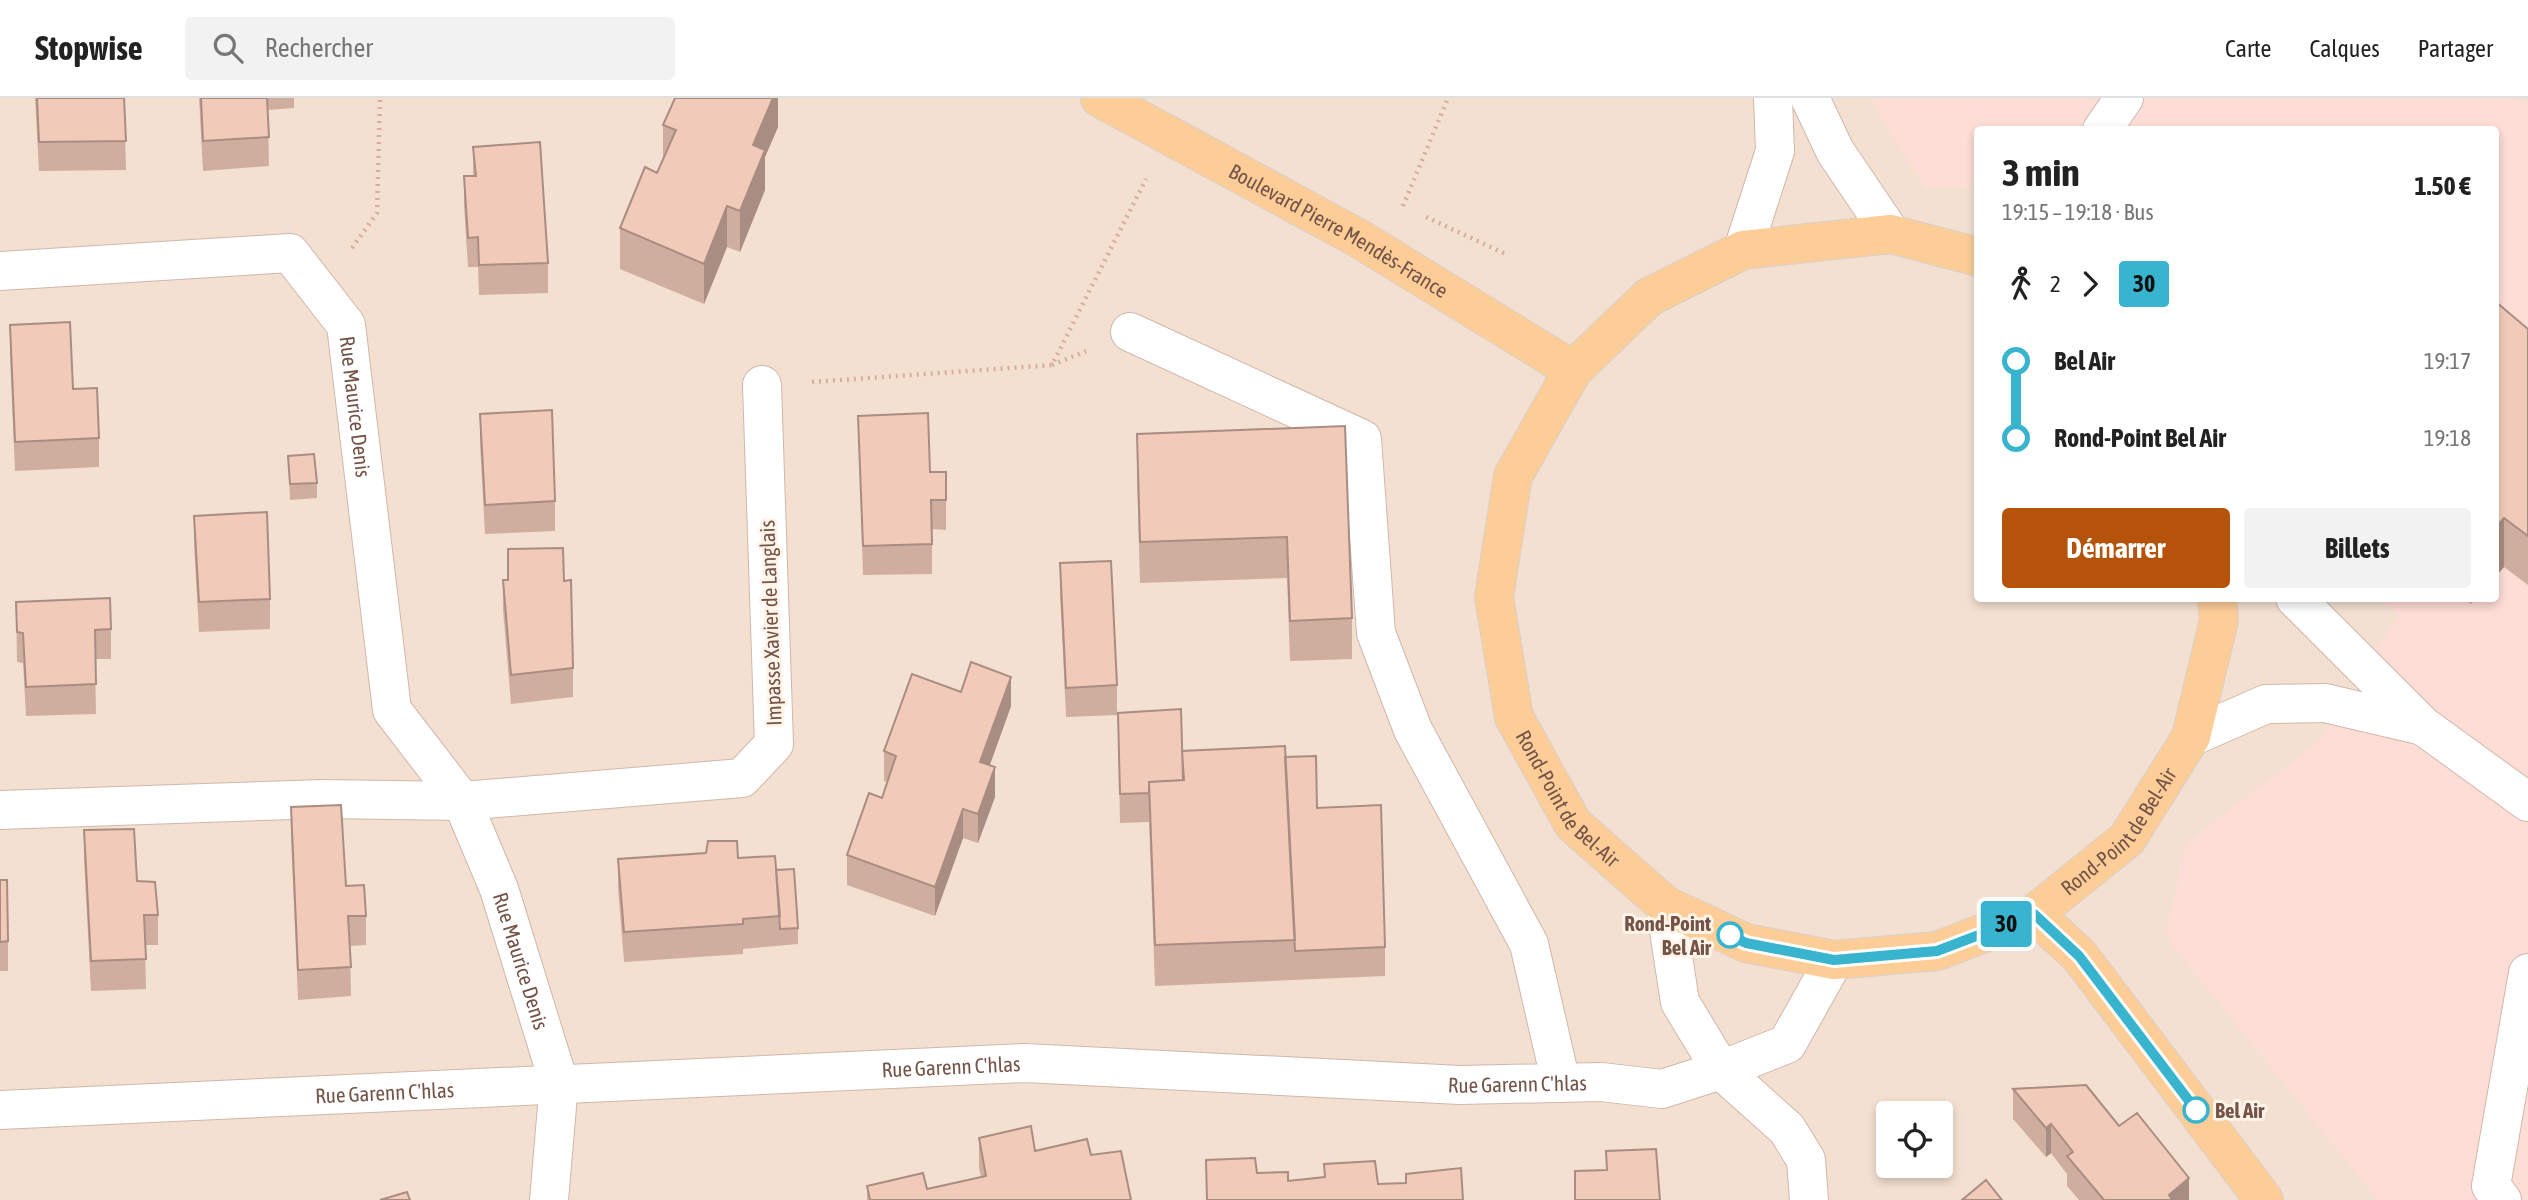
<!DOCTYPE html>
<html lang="fr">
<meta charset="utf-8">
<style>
:root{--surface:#fff;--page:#f2f2f2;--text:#222;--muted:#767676;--line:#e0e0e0;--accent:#b45309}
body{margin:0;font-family:"Asap Condensed",sans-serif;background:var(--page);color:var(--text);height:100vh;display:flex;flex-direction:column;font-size:26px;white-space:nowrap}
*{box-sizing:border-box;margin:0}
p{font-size:23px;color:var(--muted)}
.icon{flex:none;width:38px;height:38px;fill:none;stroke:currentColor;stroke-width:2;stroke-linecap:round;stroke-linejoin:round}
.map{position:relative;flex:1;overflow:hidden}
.side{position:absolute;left:1974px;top:28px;width:525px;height:476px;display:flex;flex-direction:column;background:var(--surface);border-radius:7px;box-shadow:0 4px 10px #0003}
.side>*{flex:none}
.badge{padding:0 14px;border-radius:5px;font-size:24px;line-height:46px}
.buttons{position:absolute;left:1876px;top:1003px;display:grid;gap:14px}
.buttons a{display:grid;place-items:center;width:77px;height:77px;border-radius:7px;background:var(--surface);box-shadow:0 4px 10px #0003;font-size:35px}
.map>.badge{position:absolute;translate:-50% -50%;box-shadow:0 0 0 4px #fff}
.legs{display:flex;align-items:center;gap:10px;height:77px;padding:0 28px;font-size:23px}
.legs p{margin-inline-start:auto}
.head{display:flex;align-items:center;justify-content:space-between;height:119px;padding:0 28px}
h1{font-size:38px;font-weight:700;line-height:52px}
.cta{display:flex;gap:14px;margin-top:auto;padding:14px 28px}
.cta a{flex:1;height:80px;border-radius:7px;background:var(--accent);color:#fff;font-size:28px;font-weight:700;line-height:80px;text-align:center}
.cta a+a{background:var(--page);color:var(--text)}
ul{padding:0 28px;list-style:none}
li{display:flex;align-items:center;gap:24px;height:77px;font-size:26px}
li i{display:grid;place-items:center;width:10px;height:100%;margin:0 9px;background:currentColor}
li i::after{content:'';width:18px;height:18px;margin:-9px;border:5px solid;border-radius:50%;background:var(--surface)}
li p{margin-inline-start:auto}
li:first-child i{background:linear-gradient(#0000 50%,currentColor 0)}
li:last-child i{background:linear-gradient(currentColor 50%,#0000 0)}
header{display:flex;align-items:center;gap:42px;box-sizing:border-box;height:98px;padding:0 35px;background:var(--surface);border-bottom:2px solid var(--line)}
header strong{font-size:33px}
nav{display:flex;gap:38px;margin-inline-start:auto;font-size:24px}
.search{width:490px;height:63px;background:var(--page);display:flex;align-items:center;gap:18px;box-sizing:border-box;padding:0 24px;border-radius:7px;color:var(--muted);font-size:26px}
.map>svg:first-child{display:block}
</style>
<header>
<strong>Stopwise</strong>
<div class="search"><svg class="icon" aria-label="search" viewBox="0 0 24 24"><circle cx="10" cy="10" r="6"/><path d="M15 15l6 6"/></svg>Rechercher</div>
<nav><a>Carte</a><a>Calques</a><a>Partager</a></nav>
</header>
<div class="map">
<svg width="2528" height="1102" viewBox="0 0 2528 1102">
<rect width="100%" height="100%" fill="#fdefe2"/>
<path fill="#f4e0d0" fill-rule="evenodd" d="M0 0H2528V1102H0ZM1978 32H2496V500H1978ZM1888 1015H1941V1068H1888Z"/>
<path fill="#fdddd5" d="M1870 0H2516L2528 9V1102H2378L2166 838 2187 745 2321 642 2398 518 2381 501 2496 500V32H1978L1977 89 1925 90Z"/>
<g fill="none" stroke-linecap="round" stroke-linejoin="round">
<defs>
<g id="minor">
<path d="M1810 0 1835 53 1891 136"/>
<path d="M2102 32 2124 0"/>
<path d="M1743 152 1775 53 1773 0"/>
<path id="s1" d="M0 173 290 155 346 227 392 612 462 703 499 791 559 985 549 1102"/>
<path d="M1130 234 1362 341 1376 535 1413 632 1529 846 1561 985"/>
<path d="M2295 500 2423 628 2528 704"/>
<path d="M2191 639 2266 606 2325 605 2423 628"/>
<path d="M0 712 323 701 462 703 742 680 774 646 762 287"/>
<path d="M1665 807 1680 904 1721 972 1787 1031 1806 1062 1809 1102"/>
<path id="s2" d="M0 1012 1025 965 1460 987 1601 984 1662 991 1721 972 1787 946 1834 862"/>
<path d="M2502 1102 2491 1088 2528 875"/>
</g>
<g id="major">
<path id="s3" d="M1100 0 1358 140 1573 272"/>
<path id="s4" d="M1978 159 1891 136 1743 152 1649 199 1573 272 1513 378 1494 499 1514 619 1573 726 1665 807 1746 845 1834 862 1937 853 2034 816 2127 741 2191 639 2219 522 2217 500"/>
<path d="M2034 816 2079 857 2264 1102"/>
</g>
</defs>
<use href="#minor" stroke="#d0b7ab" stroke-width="40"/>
<use href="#major" stroke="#d8cfcc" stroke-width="40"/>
<path stroke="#d7ad9c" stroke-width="4.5" stroke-dasharray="2 5" stroke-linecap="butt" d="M1403 108 1448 0
M1426 119 1508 157
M352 150 377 115 380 0
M1052 267 1086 253
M812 284 1052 267 1146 81"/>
<use href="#minor" stroke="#fff" stroke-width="38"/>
<use href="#major" stroke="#fdcd98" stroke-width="38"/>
</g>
<path fill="#d0ae9f" d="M35 0H124L126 72 39 73Z
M199 0H294V10L268 12 269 68 203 73Z
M778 0V29L765 59V92L740 154 727 149 704 206 620 171V130L657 75 663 61V27Z
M473 49 548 165V195L479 197 478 169H468L464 107V78H473Z
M2496 204 2528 231V487L2504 469 2496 478Z
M10 227 73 291 99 340V369L15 373 10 257Z
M480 316 555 403V433L485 436 480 346Z
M858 318 930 374H946V432L932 431V476L863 477Z
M1345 328 1352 520V561L1290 563 1287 480 1140 485 1137 377V336Z
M288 358 317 385V400L290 402Z
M194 418 270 501V531L199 534 194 447Z
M1060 465 1117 587V617L1066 619 1060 495Z
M503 482 564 483 573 570V599L511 606 503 512Z
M2463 500H2476L2471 506Z
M16 504 111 531V561H95L96 616 26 618 23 565 17 564Z
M961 594 1011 608 990 667 995 699 978 745 963 740 935 818 847 787V757L882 700 887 684 884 683V653Z
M1118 615 1182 653 1285 659 1317 710 1385 849V878L1155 888 1149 724 1120 725Z
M291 709 366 818V847L350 848 351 898 298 902 291 738Z
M84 732 137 783 158 817V847H145L146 891 91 893 84 761Z
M706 755 738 760 776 772 798 830V846L743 851V856L624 864 618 790V761Z
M0 782 8 843V873H0Z
M2013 991 2119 1028 2189 1102H2079L2067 1088V1076L2051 1055 2046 1059 2013 1021Z
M979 1040 1035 1053 1091 1057 1131 1102H867V1088L927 1091 981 1079 979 1070Z"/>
<path fill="#a98d82" d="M773 0H778V29L765 59V92L740 154V113L753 47Z
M727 108V149L704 206V166Z
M2504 420V469L2496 478V429Z
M1011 579V608L980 694V664Z
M995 669V699L978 745V716Z
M963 711V740L935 818V789Z
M2051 1026V1055L2046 1059V1030Z
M2189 1080V1102H2169V1097Z"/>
<path fill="#f2cab9" stroke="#a98d82" stroke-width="2" d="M37 0H124L126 43 39 44Z
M201 0H267L269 39 203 43Z
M675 0H773L753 47 765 52 740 113 727 108 704 166 620 130 645 69 657 75 676 32 663 27Z
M540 44 548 165 479 167 478 139 468 140 464 78H476L473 49Z
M2496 204 2528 231V438L2504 420 2496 429Z
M70 224 73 291 97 290 99 340 15 344 10 227Z
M552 312 555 403 485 407 480 316Z
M928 315 930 374H946V402H931L932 446 863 448 858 318Z
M1345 328 1352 520 1290 523 1287 439 1140 444 1137 336Z
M314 356 317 385 290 386 288 358Z
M267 414 270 501 199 504 194 418Z
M563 450 564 483 571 482 573 570 511 577 503 482H508V451Z
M1111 463 1117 587 1066 590 1060 465Z
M110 500 111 531 95 532 96 586 26 589 23 535 17 534 16 504Z
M971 564 1011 579 980 664 995 669 978 716 963 711 935 789 847 757 869 695 882 700 896 658 884 653 912 576 961 594Z
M1181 611 1183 682 1149 684V695L1120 696 1118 615Z
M1285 648 1295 842 1155 847 1149 684 1184 682 1182 653Z
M1316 658 1317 710 1381 707 1385 849 1295 853 1285 659Z
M341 707 346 788 364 787 366 818H348L351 869 298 872 291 709Z
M134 731 137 783 155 784 158 817H144L146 861 91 863 84 732Z
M708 743H737L738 760 775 758 780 818 743 821V826L624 834 618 761 706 755Z
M794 771 798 830 780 831 776 772Z
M0 782H7L8 843 0 844Z
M2086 987 2119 1028 2137 1015 2189 1080 2169 1097 2172 1102H2104L2067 1058 2073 1054 2051 1026 2046 1030 2013 991Z
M1031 1028 1035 1053 1087 1041 1091 1057 1121 1053 1131 1102H870L867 1088 923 1075 927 1091 986 1078 979 1040Z
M1656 1051 1660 1102H1575V1073L1607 1072 1606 1053Z
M1255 1060 1257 1075 1288 1074V1083L1325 1079 1324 1066 1375 1063 1378 1086 1406 1085V1076L1461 1070 1463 1102H1207L1206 1062Z
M1986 1082 2002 1102H1962Z
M407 1094 410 1102H380Z"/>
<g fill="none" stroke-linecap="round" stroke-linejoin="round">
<defs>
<path id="line-1" d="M1730 837 1746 845 1834 862 1937 853 2034 816 2079 858 2196 1012"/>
</defs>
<use href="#line-1" stroke="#fff" stroke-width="16"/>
<use href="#line-1" stroke="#39b4cf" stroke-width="10"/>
</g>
<g fill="#fff" stroke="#39b4cf" stroke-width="3.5">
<circle cx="1730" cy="837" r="12"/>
<circle cx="2196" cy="1012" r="12"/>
</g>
<g text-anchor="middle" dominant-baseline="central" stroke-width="6" stroke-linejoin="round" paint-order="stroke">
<g font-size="21" fill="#745348" stroke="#fff4e8">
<text stroke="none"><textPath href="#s3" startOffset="273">Boulevard Pierre Mendès-France</textPath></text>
<text stroke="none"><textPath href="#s1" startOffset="464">Rue Maurice Denis</textPath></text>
<text transform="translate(770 525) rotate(-92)">Impasse Xavier de Langlais</text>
<text stroke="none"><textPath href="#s4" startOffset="914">Rond-Point de Bel-Air</textPath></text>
<text stroke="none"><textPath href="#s4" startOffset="1566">Rond-Point de Bel-Air</textPath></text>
<text stroke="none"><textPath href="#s1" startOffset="1055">Rue Maurice Denis</textPath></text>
<text stroke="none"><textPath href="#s2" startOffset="952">Rue Garenn C'hlas</textPath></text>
<text stroke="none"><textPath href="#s2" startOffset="1519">Rue Garenn C'hlas</textPath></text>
<text stroke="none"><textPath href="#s2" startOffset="385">Rue Garenn C'hlas</textPath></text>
</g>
<g font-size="21" font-weight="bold" fill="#745348" stroke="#fff4e8" text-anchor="end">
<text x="1711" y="825">Rond-Point<tspan x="1711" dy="24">Bel Air</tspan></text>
<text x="2215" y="1012" text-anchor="start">Bel Air</text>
</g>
</g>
</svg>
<div class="buttons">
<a><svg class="icon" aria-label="locate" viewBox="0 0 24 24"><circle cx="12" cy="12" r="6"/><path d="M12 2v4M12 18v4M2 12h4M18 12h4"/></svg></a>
</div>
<b class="badge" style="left:2006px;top:826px;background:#39b4cf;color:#111">30</b>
<section class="side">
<div class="head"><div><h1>3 min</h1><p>19:15 – 19:18 · Bus</p></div><b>1.50 €</b></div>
<div class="legs"><svg class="icon" aria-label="walk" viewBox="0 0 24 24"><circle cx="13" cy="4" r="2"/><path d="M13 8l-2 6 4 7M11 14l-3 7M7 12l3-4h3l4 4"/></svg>2<svg class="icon" aria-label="forward" viewBox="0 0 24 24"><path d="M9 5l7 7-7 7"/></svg><b class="badge" style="background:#39b4cf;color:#111">30</b></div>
<ul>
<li><i style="color:#39b4cf"></i><b>Bel Air</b><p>19:17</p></li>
<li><i style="color:#39b4cf"></i><b>Rond-Point Bel Air</b><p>19:18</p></li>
</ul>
<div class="cta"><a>Démarrer</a><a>Billets</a></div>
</section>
</div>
